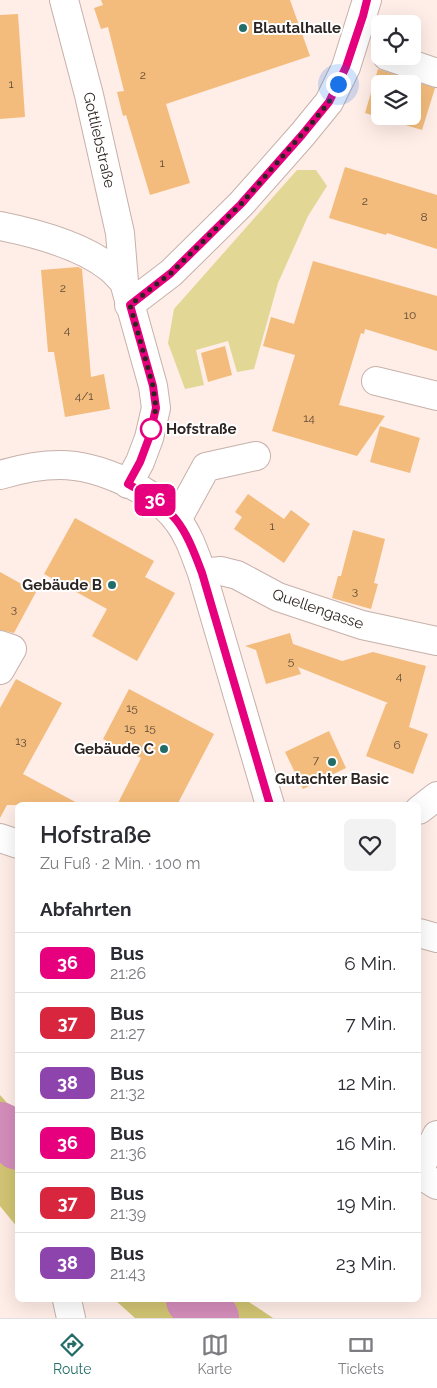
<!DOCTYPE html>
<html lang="de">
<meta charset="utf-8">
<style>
:root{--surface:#fff;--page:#f2f2f3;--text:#2b2b33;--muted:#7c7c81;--line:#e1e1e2;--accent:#236d69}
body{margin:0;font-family:Raleway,sans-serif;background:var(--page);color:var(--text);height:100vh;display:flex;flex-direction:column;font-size:19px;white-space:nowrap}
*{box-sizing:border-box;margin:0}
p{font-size:16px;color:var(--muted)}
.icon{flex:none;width:28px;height:28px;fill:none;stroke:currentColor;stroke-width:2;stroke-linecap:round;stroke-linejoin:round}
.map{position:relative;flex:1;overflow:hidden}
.side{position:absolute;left:15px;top:802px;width:406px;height:500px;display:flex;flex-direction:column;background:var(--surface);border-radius:8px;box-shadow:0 5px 20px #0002}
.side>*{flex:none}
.badge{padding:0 10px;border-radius:8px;font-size:18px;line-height:32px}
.controls{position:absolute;left:371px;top:15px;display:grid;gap:10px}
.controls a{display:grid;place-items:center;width:50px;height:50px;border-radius:8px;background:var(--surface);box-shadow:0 5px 20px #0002;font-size:25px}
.you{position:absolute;width:25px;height:25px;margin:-12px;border:4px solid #fff;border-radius:50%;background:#1a73e8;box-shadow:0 0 0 8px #1a73e833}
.map>.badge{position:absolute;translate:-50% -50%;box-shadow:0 0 0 2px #fff}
h2{padding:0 25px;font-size:19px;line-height:45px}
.round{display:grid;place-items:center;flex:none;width:52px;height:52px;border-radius:8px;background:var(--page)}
.head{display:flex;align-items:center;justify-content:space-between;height:85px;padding:0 25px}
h1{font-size:24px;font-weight:600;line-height:38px}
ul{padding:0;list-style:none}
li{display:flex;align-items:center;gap:15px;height:60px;padding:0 25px;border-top:1px solid var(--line)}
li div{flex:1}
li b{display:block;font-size:19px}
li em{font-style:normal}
li .badge{min-width:55px;font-weight:700;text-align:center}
.tabs{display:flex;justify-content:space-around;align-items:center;height:70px;border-top:1px solid var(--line);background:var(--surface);font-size:14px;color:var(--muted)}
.tabs a{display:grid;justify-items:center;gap:2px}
.tabs .selected{color:var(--accent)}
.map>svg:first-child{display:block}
</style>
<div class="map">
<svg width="437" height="1318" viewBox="0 0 437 1318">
<rect width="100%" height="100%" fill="#ffede7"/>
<path fill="#e2d794" d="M297 170H316L327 186 308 216 278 283 254 369 237 372 228 341 196 350 204 385 185 389 168 343 174 309Z"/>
<path fill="#d1c473" d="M0 1095 17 1114V1227L0 1206Z
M115 1300H246L273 1318H135Z"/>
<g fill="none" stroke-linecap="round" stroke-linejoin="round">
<path stroke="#d48dba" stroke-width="52" d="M0 1128 18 1144
M192 1300 213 1318"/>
</g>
<path fill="#f3bc7c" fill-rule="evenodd" d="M101 0H290L310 56 166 104 190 183 150 195 126 115 123 116 117 92 124 91 108 27 101 29 94 8 103 5Z
M18 14 25 117 0 119V15Z
M378 69 435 88 422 130 365 113ZM380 84H412V116H380Z
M345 167 437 195V249L387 233 386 235 329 218Z
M313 261 437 296V351L365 329 364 334 361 333 339 405 385 416 357 456 272 431 295 355 263 346 271 317 294 324Z
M78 267 82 269 91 377 104 374 110 409 65 417 54 352H48L41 270Z
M225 346 232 375 208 382 201 353Z
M380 426 420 438 410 473 370 462Z
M248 494 284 519 291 510 310 524 284 563 234 529 242 517 235 512Z
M75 518 154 561 145 577 175 593 137 661 92 636 107 609 44 574Z
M353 530 385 539 374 583 378 584 371 609 332 598 338 576H341Z
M0 572 36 592 14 633 0 630Z
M290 633 293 644 342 661 373 652 426 666 409 727 428 734 413 774 366 756 386 704 388 703 298 667 301 674 266 684 256 650 245 646Z
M16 679 62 703 23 774 81 805H7L0 818V708Z
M129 689 214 734 177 805H117L141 758 103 739Z
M329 731 346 768 303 789 285 752Z"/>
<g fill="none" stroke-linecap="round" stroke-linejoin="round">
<defs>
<path id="minor" d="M64 0 89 95 120 233 124 282 153 386 156 408 149 438 140 462 128 484
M387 56 437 73
M0 226C35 233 81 245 110 268 115 272 119 277 124 282
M129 305 171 273 241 204 302 135 329 102 346 67 367 0
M376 381 437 396
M0 475C20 469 39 465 60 465 98 465 155 490 178 521 190 537 195 555 202 573L270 805
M177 520 206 467 256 456
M202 573 221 571 237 575 278 597 362 625 437 641
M0 645 12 649 0 670
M419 810 437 796
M0 838 18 844
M419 933 437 938
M419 1170 437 1135
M419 1174 437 1185
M67 1300 71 1318"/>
</defs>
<use href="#minor" stroke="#c6b1aa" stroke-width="30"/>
<use href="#minor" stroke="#fff" stroke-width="28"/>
</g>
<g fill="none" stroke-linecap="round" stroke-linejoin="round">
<defs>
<path id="line" d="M270 805 202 573C184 524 175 509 128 484L140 462 149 438 156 408 153 386 130 305 171 273 241 204 302 135 329 102 346 67 363 16 367 0"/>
</defs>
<use href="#line" stroke="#fff" stroke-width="11"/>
<use href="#line" stroke="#e6007e" stroke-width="8"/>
<path stroke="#2d2522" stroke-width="5" stroke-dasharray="0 9" d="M151 429 156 408 153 386 130 305 171 273 241 204 311 124 329 102 338 84"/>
</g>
<g fill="#236d69" stroke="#fff" stroke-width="2">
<circle cx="243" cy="28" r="5"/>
<circle cx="112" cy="585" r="5"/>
<circle cx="164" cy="749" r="5"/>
<circle cx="332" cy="762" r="5"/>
</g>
<circle fill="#fff" stroke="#e6007e" stroke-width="2.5" cx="151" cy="429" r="10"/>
<g text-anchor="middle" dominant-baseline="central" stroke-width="4" stroke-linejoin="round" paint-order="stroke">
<g font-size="12" fill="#5e4b38">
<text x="143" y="75">2</text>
<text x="11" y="84">1</text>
<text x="162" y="163">1</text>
<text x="365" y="201">2</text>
<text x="424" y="217">8</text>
<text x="63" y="288">2</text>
<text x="410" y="315">10</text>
<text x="67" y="330">4</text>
<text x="84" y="396">4/1</text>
<text x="309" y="418">14</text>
<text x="272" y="526">1</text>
<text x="355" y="591">3</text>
<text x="14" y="609">3</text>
<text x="291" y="661">5</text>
<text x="399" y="676">4</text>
<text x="132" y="708">15</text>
<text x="130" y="728">15</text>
<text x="150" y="728">15</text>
<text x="21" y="741">13</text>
<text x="397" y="745">6</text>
<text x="316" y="760">7</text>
</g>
<g font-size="15" font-weight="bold" fill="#2d2522" stroke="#fff" text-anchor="end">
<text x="253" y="28" text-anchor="start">Blautalhalle</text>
<text x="102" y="585">Gebäude B</text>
<text x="154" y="749">Gebäude C</text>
<text x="332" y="779" text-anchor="middle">Gutachter Basic</text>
</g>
<g font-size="15" fill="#2d2522" stroke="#fff">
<text transform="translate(99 140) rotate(77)">Gottliebstraße</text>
<text transform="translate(318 609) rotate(19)">Quellengasse</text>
</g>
<g font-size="15" font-weight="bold" fill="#2d2522" stroke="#fff" text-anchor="start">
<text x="166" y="429">Hofstraße</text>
</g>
</g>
</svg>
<div class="controls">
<a><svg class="icon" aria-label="locate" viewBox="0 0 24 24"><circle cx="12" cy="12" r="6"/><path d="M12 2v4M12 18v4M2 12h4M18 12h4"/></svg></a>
<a><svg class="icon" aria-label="layers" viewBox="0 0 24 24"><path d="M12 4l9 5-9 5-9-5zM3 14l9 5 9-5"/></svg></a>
</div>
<div class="you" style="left:338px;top:84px"></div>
<b class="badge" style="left:155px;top:500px;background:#e6007e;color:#fff">36</b>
<section class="side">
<div class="head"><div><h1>Hofstraße</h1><p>Zu Fuß · 2 Min. · 100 m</p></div><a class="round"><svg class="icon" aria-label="heart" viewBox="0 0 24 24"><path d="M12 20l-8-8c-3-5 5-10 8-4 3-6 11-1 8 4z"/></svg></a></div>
<h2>Abfahrten</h2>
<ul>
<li><span class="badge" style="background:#e6007e;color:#fff">36</span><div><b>Bus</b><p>21:26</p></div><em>6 Min.</em></li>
<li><span class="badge" style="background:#d7263d;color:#fff">37</span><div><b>Bus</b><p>21:27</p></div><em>7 Min.</em></li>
<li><span class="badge" style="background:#8e44ad;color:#fff">38</span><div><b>Bus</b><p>21:32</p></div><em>12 Min.</em></li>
<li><span class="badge" style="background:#e6007e;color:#fff">36</span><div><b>Bus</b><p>21:36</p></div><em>16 Min.</em></li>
<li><span class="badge" style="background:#d7263d;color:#fff">37</span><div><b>Bus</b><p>21:39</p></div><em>19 Min.</em></li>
<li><span class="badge" style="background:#8e44ad;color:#fff">38</span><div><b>Bus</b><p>21:43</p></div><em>23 Min.</em></li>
</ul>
</section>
</div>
<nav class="tabs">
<a class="selected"><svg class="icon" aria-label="directions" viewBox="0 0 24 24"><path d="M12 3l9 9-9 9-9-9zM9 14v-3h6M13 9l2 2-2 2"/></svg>Route</a>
<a><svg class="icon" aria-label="map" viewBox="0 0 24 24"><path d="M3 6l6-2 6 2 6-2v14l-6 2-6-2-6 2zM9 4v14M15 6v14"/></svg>Karte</a>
<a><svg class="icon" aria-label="tickets" viewBox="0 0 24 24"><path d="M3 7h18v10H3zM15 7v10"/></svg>Tickets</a>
</nav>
